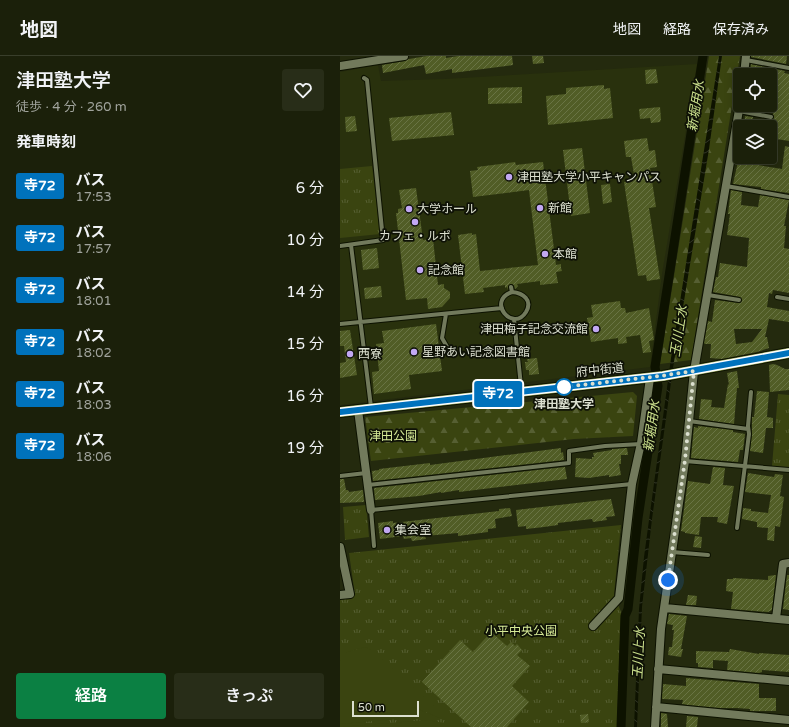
<!DOCTYPE html>
<html lang="ja">
<meta charset="utf-8">
<style>
:root{--surface:#1b200a;--page:#282d18;--text:#f1f3f6;--muted:#a0a39c;--line:#393e2b;--accent:#0b8043}
body{margin:0;font-family:"Varela Round","Noto Sans JP",sans-serif;background:var(--page);color:var(--text);height:100vh;display:flex;flex-direction:column;font-size:15px;white-space:nowrap}
*{box-sizing:border-box;margin:0}
p{font-size:13px;color:var(--muted)}
.icon{flex:none;width:22px;height:22px;fill:none;stroke:currentColor;stroke-width:2;stroke-linecap:round;stroke-linejoin:round}
.map{position:relative;flex:1;overflow:hidden}
.panel{display:flex;flex-direction:column;background:var(--surface);width:340px}
.panel>*{flex:none}
.badge{padding:0 8px;border-radius:3px;font-size:14px;line-height:26px}
.buttons{position:absolute;left:393px;top:12px;display:grid;gap:8px}
.buttons a{display:grid;place-items:center;width:44px;height:44px;border-radius:4px;background:var(--surface);box-shadow:0 2px 10px #0003,0 0 0 1px var(--line);font-size:20px}
.scale{position:absolute;left:12px;bottom:10px;width:67px;box-sizing:border-box;padding-left:4px;border:2px solid #dce0d0;border-top:0;font-size:11px;line-height:14px;white-space:nowrap;color:#dce0d0;-webkit-text-stroke:3px #0e1106;paint-order:stroke}
.you{position:absolute;width:20px;height:20px;margin:-10px;border:3px solid #fff;border-radius:50%;background:#1a73e8;box-shadow:0 0 0 6px #1a73e833}
.map>.badge{position:absolute;translate:-50% -50%;box-shadow:0 0 0 2px #fff}
h2{padding:0 16px;font-size:15px;line-height:36px}
.round{display:grid;place-items:center;flex:none;width:42px;height:42px;border-radius:4px;background:var(--page)}
.headline{display:flex;align-items:center;justify-content:space-between;height:68px;padding:0 16px}
h1{font-size:19px;font-weight:600;line-height:30px}
.cta{display:flex;gap:8px;margin-top:auto;padding:8px 16px}
.cta a{flex:1;height:46px;border-radius:4px;background:var(--accent);color:#fff;font-size:16px;font-weight:600;line-height:46px;text-align:center}
.cta a+a{background:var(--page);color:var(--text)}
ul{padding:0;list-style:none}
li{display:flex;align-items:center;gap:12px;height:52px;padding:0 16px}
li div{flex:1}
li b{display:block;font-size:15px}
li em{font-style:normal}
li .badge{min-width:44px;font-weight:700;text-align:center}
header{display:flex;align-items:center;gap:24px;box-sizing:border-box;height:56px;padding:0 20px;background:var(--surface);border-bottom:1px solid var(--line)}
header strong{font-size:19px}
nav{display:flex;gap:22px;margin-inline-start:auto;font-size:14px}
main{display:flex;flex:1;min-height:0}
.map>svg:first-child{display:block}
</style>
<header>
<strong>地図</strong>
<nav><a>地図</a><a>経路</a><a>保存済み</a></nav>
</header>
<main>
<section class="panel">
<div class="headline"><div><h1>津田塾大学</h1><p>徒歩 · 4 分 · 260 m</p></div><a class="round"><svg class="icon" aria-label="heart" viewBox="0 0 24 24"><path d="M12 20l-8-8c-3-5 5-10 8-4 3-6 11-1 8 4z"/></svg></a></div>
<h2>発車時刻</h2>
<ul>
<li><span class="badge" style="background:#0072bc;color:#fff">寺72</span><div><b>バス</b><p>17:53</p></div><em>6 分</em></li>
<li><span class="badge" style="background:#0072bc;color:#fff">寺72</span><div><b>バス</b><p>17:57</p></div><em>10 分</em></li>
<li><span class="badge" style="background:#0072bc;color:#fff">寺72</span><div><b>バス</b><p>18:01</p></div><em>14 分</em></li>
<li><span class="badge" style="background:#0072bc;color:#fff">寺72</span><div><b>バス</b><p>18:02</p></div><em>15 分</em></li>
<li><span class="badge" style="background:#0072bc;color:#fff">寺72</span><div><b>バス</b><p>18:03</p></div><em>16 分</em></li>
<li><span class="badge" style="background:#0072bc;color:#fff">寺72</span><div><b>バス</b><p>18:06</p></div><em>19 分</em></li>
</ul>
<div class="cta"><a>経路</a><a>きっぷ</a></div>
</section>
<div class="map">
<svg width="449" height="671" viewBox="0 0 449 671">
<defs>
<pattern id="forest-firs" width="22" height="20" patternUnits="userSpaceOnUse"><rect width="22" height="20" fill="#3a4410"/><path d="M5 1l3.5 6h-7zM16 11l3.5 6h-7z" fill="#565f32"/></pattern>
<pattern id="park-tufts" width="24" height="20" patternUnits="userSpaceOnUse"><rect width="24" height="20" fill="#3a4410"/><path d="M3 7l-1-3M5 7V3M7 7l1-3M15 17l-1-3M17 17v-4M19 17l1-3" fill="none" stroke="#565f32"/></pattern>
<pattern id="water-waves" width="16" height="10" patternUnits="userSpaceOnUse"><rect width="16" height="10" fill="#0d1200"/><path d="M0 5q4-4 8 0t8 0" fill="none" stroke="#303424"/></pattern>
<pattern id="building-hatch" width="6" height="6" patternUnits="userSpaceOnUse"><rect width="6" height="6" fill="#515d26"/><path d="M-1 1l2-2M0 6l6-6M5 7l2-2" fill="none" stroke="#697444"/></pattern>
</defs>
<rect width="100%" height="100%" fill="#242a0e"/>
<path fill="#29310d" d="M357 8 322 218 310 311 0 349V16L38 9 41 25 105 23Z"/>
<path fill="url(#forest-firs)" d="M369 0H400L351 304 320 308Z
M293 336 297 340 293 380 234 383 31 405 25 361Z"/>
<path fill="url(#park-tufts)" d="M32 110 40 178 0 182V113Z
M438 338 449 339V412L432 410Z
M26 449 29 481 5 484 3 451Z
M281 469 274 538 281 556 277 671H0V541L15 539 9 497Z"/>
<path fill="#3a4410" d="M25 591 32 594 104 659 100 662 73 651 64 661 58 663 0 668V605L7 596Z
M86 664 105 667 110 671H0Z"/>
<path fill="url(#water-waves)" d="M379 0H382L369 93 333 312 312 463 302 551 297 671H294L299 553 304 501 331 302Z"/>
<g fill="none" stroke-linecap="round" stroke-linejoin="round">
<path stroke="#0d1200" stroke-width="9" d="M281 671 285 560 288 553 298 462 318 330 315 311 363 0"/>
</g>
<path fill="url(#building-hatch)" fill-rule="evenodd" d="M87 0H106V2L118 0H172L173 9 112 17V13L86 18 84 9 43 17 42 9 65 5 69 3Z
M192 0H203L204 7 193 8Z
M411 0H447L446 8 411 1Z
M411 8 445 15 444 17 449 18V85L430 82 432 64 434 61 433 58 434 54 430 53V19H410Z
M316 13 318 27 306 28 305 14Z
M264 29V33L270 32 273 62 208 69 206 40 226 38V32Z
M182 31V47L148 48V32Z
M320 51 321 63 320 66 311 67 310 62 300 63 299 53Z
M111 56 114 79 52 85 49 62Z
M15 60 17 75 6 76 5 61Z
M405 60 413 61 411 71H404Z
M307 82 309 95 315 94 317 111 310 112 316 151 309 152 320 223 307 225 306 219 298 220 284 126 295 124 291 101H286L284 85Z
M445 90 449 91V137L421 133V131L393 128 399 101H413L412 108 442 113Z
M242 92 250 157 231 160 223 94Z
M175 106 176 109 203 106 216 209 221 208V212L222 215 216 216 218 227 200 229V225L177 228 178 230 175 233 174 229 171 228 168 230V234L167 231 165 232V229L143 232 144 236 125 238 118 179 132 177V179L136 178 140 215 198 209 189 134 133 141 130 115 138 114 137 111Z
M270 128 272 146 263 148 261 129Z
M76 132 83 184 93 183 98 229 104 228V232L110 236V242L102 251 88 253 87 242 66 244 56 157H58V153L62 152 59 134Z
M391 134 402 136 401 149 418 151 420 139 449 144 444 170H446L444 192 449 193V237L433 234 432 238 429 237 427 251 449 255V266L429 263 425 281H427L429 292 417 296 382 303 370 302 371 288H365L364 287 368 265 372 266 375 244 399 247 401 246 402 244 400 241 373 236 376 221H378L380 207 407 211 409 182 387 179 390 158H388ZM394 273H422L412 286 396 288Z
M37 192 39 212 23 214 21 194Z
M41 230 42 241 25 243 24 232Z
M280 245 281 252H285L286 257 309 252 314 284 309 285 311 296 303 297 300 279 286 281 287 287 278 288V282L251 286 247 262 253 261 251 249Z
M96 268 102 315 69 319 71 333 34 338 32 316 39 315 36 288 44 287 42 275Z
M10 274 17 319 0 322V307L6 306 4 290H0V275Z
M197 302 199 318 189 319V314H186L185 306H188L187 303Z
M433 308 437 309 445 313H449V334L430 336 429 309Z
M397 315 399 332H397L394 368 359 363 361 343 372 344 371 351 384 352 388 328 389 329 387 317Z
M417 335 429 336 427 361 433 362V372H426L423 397 410 395 412 378V361H414Z
M358 370 393 374V376L405 378 403 394H400L398 406 351 402 354 371 358 372Z
M221 392V397L223 396 224 404 33 425 32 415 39 414V413L90 407V409Z
M287 392 288 399H281V408H279L281 419 269 421V419L249 422 235 421 236 402 252 403V401H254L253 397 272 394V393Z
M225 411 227 423 119 436V434L101 437V436L79 440 35 444 34 432Z
M373 411 385 412 383 429 394 430 387 468 377 466 378 461H361L359 479 345 477V476L341 475 348 425 370 428Z
M408 417 434 421 435 418 443 419 440 440 444 441 440 471 435 470 434 485 427 484 428 472 417 471V466L402 463 403 452 411 453V455L428 457 431 439 405 436Z
M0 423H4L6 434H8L9 436 23 434 24 446 0 447Z
M271 443 275 460 266 461 267 464 253 466 252 463 218 467V469L204 471 186 473V470L178 471 176 454Z
M170 452 172 460 155 463 156 472 148 473V476L118 480V477L85 480 86 483 72 485 71 482 64 483 63 480 40 483 38 467 53 465V467L159 455V453Z
M355 480 362 481 361 492 353 491Z
M436 519 432 554 428 556 391 553 393 536 386 535 387 523H393V522L428 524V520Z
M447 519H449V554L443 553Z
M348 539 357 540 356 549H346Z
M329 558 347 560 341 593H343L341 601 328 599 329 591H332L334 574H332L333 569 327 568Z
M151 576 167 590 171 586 175 590 177 588 182 594 177 599 190 610 172 630 189 646 167 671H131L82 626 120 584 133 596Z
M390 593 419 598V597L449 599V616L422 614V616L419 617 387 614 388 605 373 604V612L358 611V607H356V595L389 596Z
M346 622 419 628V642H436V655H410V653L397 652H379L348 649 342 648 343 644 322 643 323 628 346 630Z
M321 657 327 658 328 671H321Z
M248 658 249 666 241 667 240 659Z
M347 660 358 661 357 671H346Z"/>
<g fill="none" stroke-linecap="round" stroke-linejoin="round">
<defs>
<path id="lane" d="M406 4 449 12
M399 55 431 61
M386 130 449 141
M11 189 31 351
M0 190 43 184 27 24 24 22
M171 231 172 236C146 245 173 277 186 256 193 244 183 237 172 236
M368 239 399 244
M437 241 449 243
M106 258 102 282 111 298
M174 263 181 330
M0 268 162 252
M349 365 408 373
M345 405 449 414
M0 420 26 417
M28 429 229 407V395L265 390 301 388
M397 472 409 378 408 370 411 336
M34 490 31 454 292 428
M332 496 368 499"/>
<path id="street" d="M0 10 64 0
M404 19 406 0
M18 354 31 454
M0 491 10 538 0 539
M325 552 449 564
M436 562 443 508 449 507
M253 570 279 542 292 428 301 387 310 322
M318 613 449 625
M316 651 449 664
M315 671 321 573 345 405 354 315 400 48"/>
<path id="primary" d="M0 356 323 320 449 297"/>
</defs>
<use href="#lane" stroke="#0d1200" stroke-width="6"/>
<use href="#street" stroke="#0d1200" stroke-width="10"/>
<use href="#primary" stroke="#0d1200" stroke-width="12"/>
<use href="#lane" stroke="#727a5c" stroke-width="4"/>
<use href="#street" stroke="#727a5c" stroke-width="8"/>
<use href="#primary" stroke="#8d9e4e" stroke-width="10"/>
</g>
<g fill="none" stroke-linecap="round" stroke-linejoin="round">
<defs>
<path id="line" d="M0 356 323 320 449 297"/>
</defs>
<use href="#line" stroke="#fff" stroke-width="9"/>
<use href="#line" stroke="#0072bc" stroke-width="6"/>
<path stroke="#dce0d0" stroke-width="4" stroke-dasharray="0 7.2" d="M224 331 320 320 354 315 345 404 328 524"/>
</g>
<g fill="#c2a8f3" stroke="#0e1106" stroke-width="1.5">
<circle cx="169" cy="121" r="4"/>
<circle cx="200" cy="152" r="4"/>
<circle cx="69" cy="153" r="4"/>
<circle cx="75" cy="166" r="4"/>
<circle cx="205" cy="198" r="4"/>
<circle cx="80" cy="214" r="4"/>
<circle cx="256" cy="273" r="4"/>
<circle cx="74" cy="296" r="4"/>
<circle cx="10" cy="298" r="4"/>
<circle cx="47" cy="474" r="4"/>
</g>
<circle fill="#fff" stroke="#0072bc" stroke-width="2" cx="224" cy="331" r="8"/>
<g text-anchor="middle" dominant-baseline="central" stroke-width="3.5" stroke-linejoin="round" paint-order="stroke">
<g font-size="12" fill="#dce0d0" stroke="#0e1106" text-anchor="start">
<text x="177" y="121">津田塾大学小平キャンパス</text>
<text x="208" y="152">新館</text>
<text x="77" y="153">大学ホール</text>
<text x="75" y="180" text-anchor="middle">カフェ・ルポ</text>
<text x="213" y="198">本館</text>
<text x="88" y="214">記念館</text>
<text x="248" y="273" text-anchor="end">津田梅子記念交流館</text>
<text x="82" y="296">星野あい記念図書館</text>
<text x="18" y="298">西寮</text>
<text x="55" y="474">集会室</text>
</g>
<g font-size="12" fill="#dce0d0" stroke="#0e1106">
<text transform="translate(260 314) rotate(-6)">府中街道</text>
</g>
<g font-size="12" font-weight="bold" fill="#dce0d0" stroke="#0e1106">
<text x="224" y="348">津田塾大学</text>
</g>
<g font-size="12" fill="#d6ea96" stroke="#0e1106">
<text x="53" y="380">津田公園</text>
<text x="181" y="575">小平中央公園</text>
</g>
<g font-size="13" font-style="italic" fill="#cce18d" stroke="#0e1106">
<text transform="translate(356 50) rotate(-81)">新堀用水</text>
<text transform="translate(339 275) rotate(-81)">玉川上水</text>
<text transform="translate(312 370) rotate(-82)">新堀用水</text>
<text transform="translate(299 597) rotate(-87)">玉川上水</text>
</g>
</g>
</svg>
<div class="buttons">
<a><svg class="icon" aria-label="locate" viewBox="0 0 24 24"><circle cx="12" cy="12" r="6"/><path d="M12 2v4M12 18v4M2 12h4M18 12h4"/></svg></a>
<a><svg class="icon" aria-label="layers" viewBox="0 0 24 24"><path d="M12 4l9 5-9 5-9-5zM3 14l9 5 9-5"/></svg></a>
</div>
<div class="scale">50 m</div>
<div class="you" style="left:328px;top:524px"></div>
<b class="badge" style="left:158px;top:338px;background:#0072bc;color:#fff">寺72</b>
</div>
</main>
